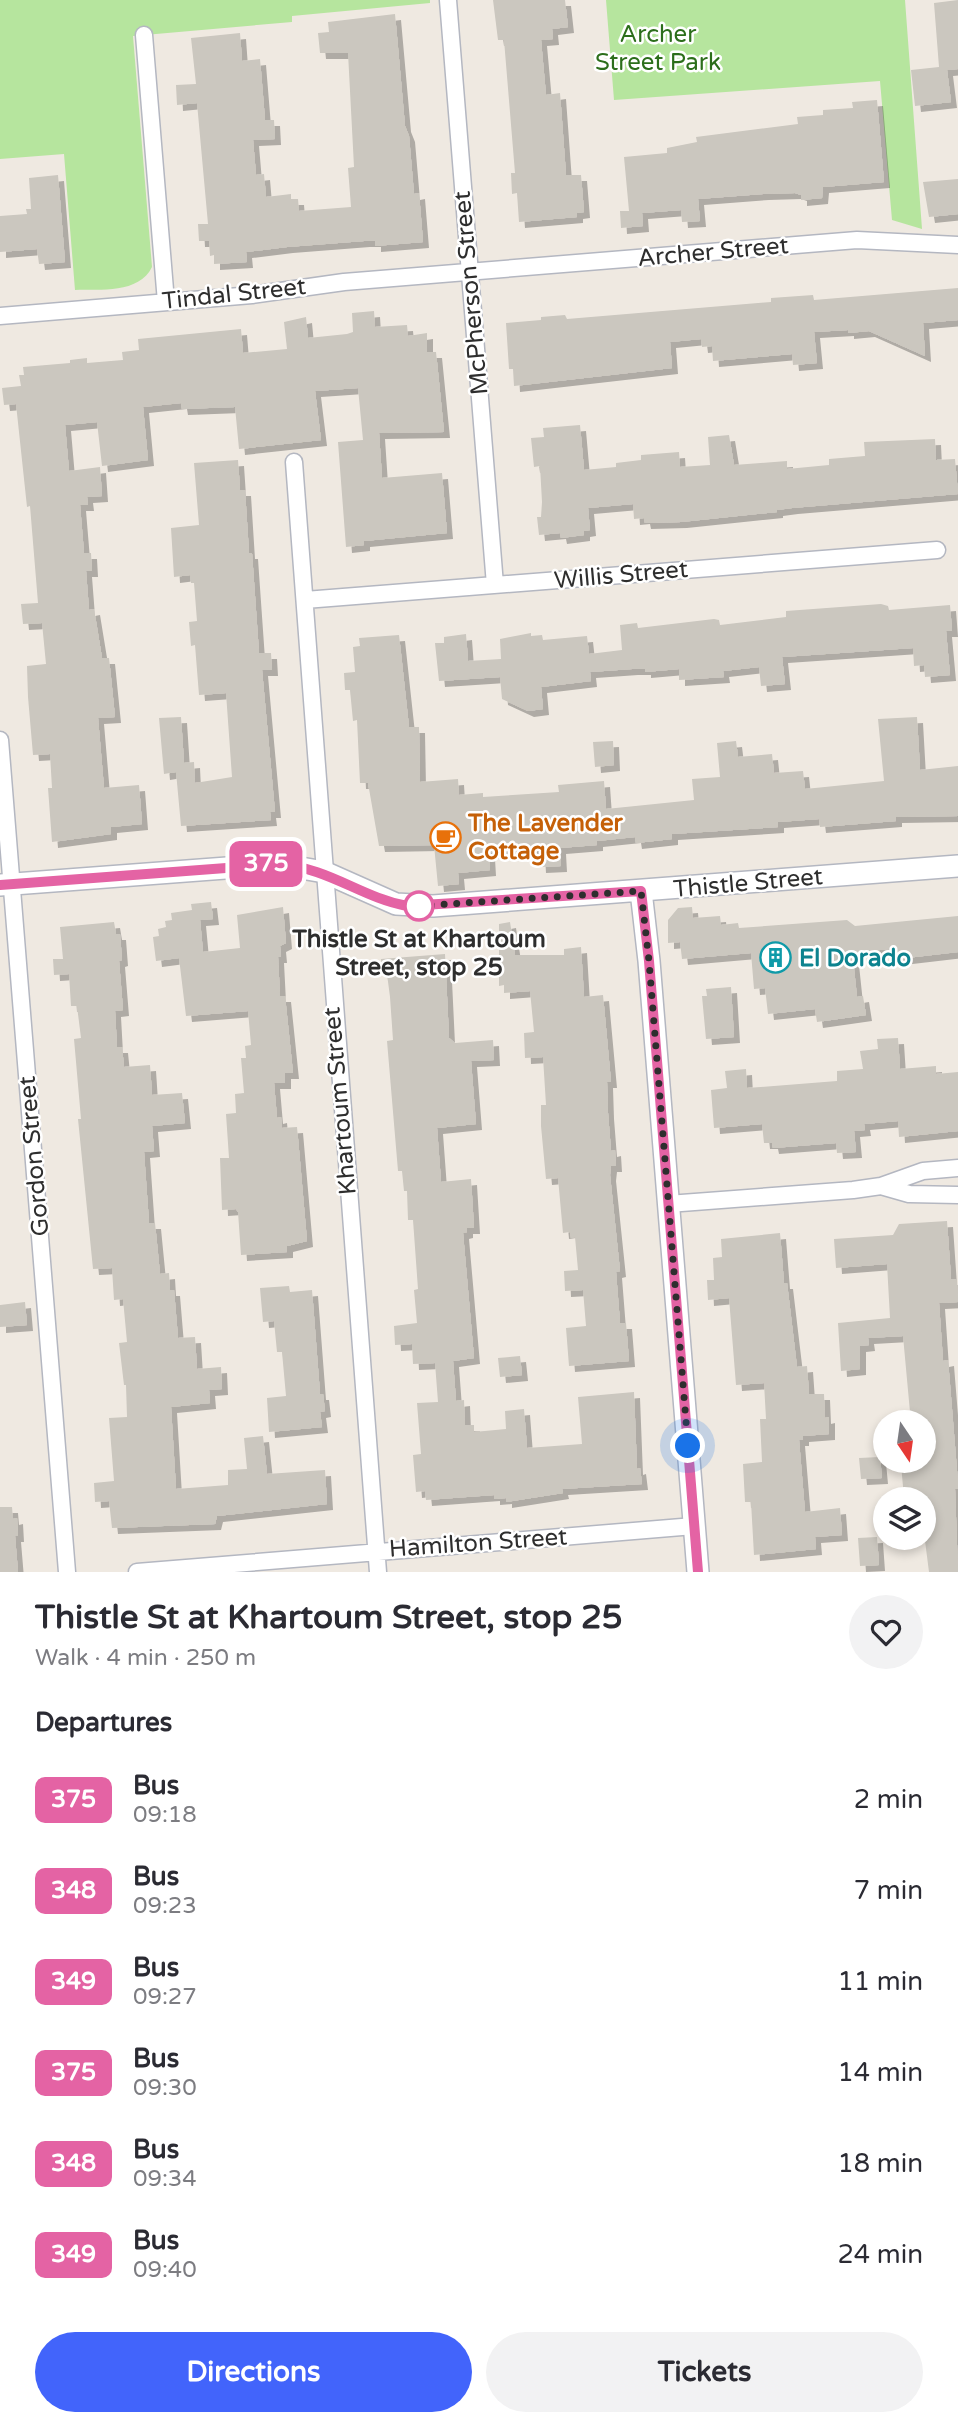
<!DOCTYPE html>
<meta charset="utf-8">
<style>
:root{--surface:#fff;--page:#f2f2f3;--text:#2b2b33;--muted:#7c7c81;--accent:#4264fb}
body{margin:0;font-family:"Varela Round",sans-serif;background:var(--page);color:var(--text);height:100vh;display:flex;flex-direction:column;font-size:26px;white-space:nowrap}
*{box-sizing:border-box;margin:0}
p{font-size:23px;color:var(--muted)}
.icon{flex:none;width:38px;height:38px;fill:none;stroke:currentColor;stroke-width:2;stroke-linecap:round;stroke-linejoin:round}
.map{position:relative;height:1572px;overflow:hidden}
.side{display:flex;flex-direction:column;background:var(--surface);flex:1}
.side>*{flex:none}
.badge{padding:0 14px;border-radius:10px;font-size:24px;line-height:46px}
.needle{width:46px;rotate:167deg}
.controls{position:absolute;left:873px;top:1410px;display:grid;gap:14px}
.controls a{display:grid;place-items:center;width:63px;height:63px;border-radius:50%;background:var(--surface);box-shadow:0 4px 10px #0003;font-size:35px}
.you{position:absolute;width:35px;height:35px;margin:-18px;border:5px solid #fff;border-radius:50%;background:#1a73e8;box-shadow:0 0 0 10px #1a73e833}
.map>.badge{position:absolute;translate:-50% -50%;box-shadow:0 0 0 4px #fff}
h2{padding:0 35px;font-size:26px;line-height:63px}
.round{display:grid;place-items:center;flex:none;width:74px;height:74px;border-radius:37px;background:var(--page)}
.summary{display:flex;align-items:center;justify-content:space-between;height:119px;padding:0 35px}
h1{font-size:33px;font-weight:700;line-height:52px}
.cta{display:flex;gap:14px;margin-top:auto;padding:14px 35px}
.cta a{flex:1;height:80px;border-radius:42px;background:var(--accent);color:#fff;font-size:28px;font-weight:700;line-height:80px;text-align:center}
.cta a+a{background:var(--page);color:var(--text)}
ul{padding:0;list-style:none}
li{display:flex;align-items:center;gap:21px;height:91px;padding:0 35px}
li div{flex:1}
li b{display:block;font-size:26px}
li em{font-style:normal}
li .badge{min-width:77px;font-weight:700;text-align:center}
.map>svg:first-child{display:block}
</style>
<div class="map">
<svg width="958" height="1572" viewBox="0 0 958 1572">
<defs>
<filter id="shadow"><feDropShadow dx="6" dy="6" stdDeviation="0" flood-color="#0004"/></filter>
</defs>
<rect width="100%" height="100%" fill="#efe9e1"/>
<path fill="#b6e59e" d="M0 0H430V3L292 16V22L133 36 152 267C139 294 100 289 75 290L64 154 0 159Z
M606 0H905L922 229 892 220 880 81 614 100Z"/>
<path fill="#cbc7bf" filter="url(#shadow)" d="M493 0H565L568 27 552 29 553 39 541 40 546 95 560 93 566 175H581L584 212 577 213V217L519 222 517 193 512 194 511 173H515L504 40H498Z
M958 0V69L947 70 951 102 915 106 911 70 939 67 934 3Z
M395 14 405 126 409 136 414 194 419 193 423 242 375 246V241H364L287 247 246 252 247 262 214 264V255L210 256 209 241H199L198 224H208L197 103 177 105 176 85 196 84 191 38 240 33 242 61 260 59 265 120H274L275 139 253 140 256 175 264 174 266 197 291 194V199H298L299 211 351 207 348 168 354 167 348 53H320L318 33 329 32 328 22Z
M877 100 884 182 823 187 822 198 801 200V195L795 193 763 194 698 199 700 221 682 222 681 210 642 213 643 226 621 228 620 211H629L624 157 667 153V148L697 142 696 137 798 124 797 117 823 115V110L853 108 852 102Z
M58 175 65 262 39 264 37 249 0 252V216L27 214 26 209H31L29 178Z
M958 179V214L929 217 923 182Z
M958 288V320L923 323 925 356 869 331 848 333V330L814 332 817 363 793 365 792 354 713 361 712 346 702 347 701 339 670 342 672 368 514 386 513 369H509L506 323 541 320V317L565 315 567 319 771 302V298L813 295 814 300Z
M374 311 375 327 407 325 408 336 427 333V352H436L444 432 379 433 382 478 442 473 447 533 364 541V545L346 547 338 442 363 440 358 388 315 391 321 440 239 449 235 407 182 409 181 403 143 407 148 460 102 466 97 422 65 425 69 471 100 467 102 496 87 497 88 505H80L84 553H91L92 571H86L89 610 94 609 102 658H109L115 717 98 718 104 788 139 785 142 824 111 827V834L52 842 48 788H52L50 754 33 755 28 697 27 666 46 664 42 623 23 624 21 604 38 603 30 506 27 507 16 404 4 405 2 388 21 386 19 375H24L23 367 70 363V360L87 358V363L123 360 122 352 139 350 138 339 241 329 243 353 287 349 284 322 306 317 308 338 347 334 353 332 352 313Z
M580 425 584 470 616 467V463L641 460V455L679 452 680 467 710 465 708 437 729 435 734 465 787 461V469L829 465V459L865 456 864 442 935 439 936 460 955 459 958 494 792 508 777 510V512L681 522 645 523 644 518 634 519 633 504 588 508 590 530 584 531V535L561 538 560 533 539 535 537 517H541L542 502 540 466 534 467 531 438 544 437 543 428Z
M238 460 240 490H245L249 553H252L259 653H271L272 670H262L275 812H270L271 820 181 826 176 772 164 774 159 718 181 717 184 763 194 762 195 783 232 777 226 693 199 695 195 645 191 646 189 622 197 621 194 583H191L190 575 174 577 171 528 199 525 194 463Z
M881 604 888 606 889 610 950 605 952 631H946L950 675 925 677 924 665 914 666 913 648 782 657 785 684 761 686 759 667 723 671 724 677 679 680V669L645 672V669H632L590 672 591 681 541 687 543 709 528 711 502 699 500 677 439 681 435 643H444V637L466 634 468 661 501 659 500 639 531 633V636L542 635 543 640 587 636 589 654 622 650 620 625 637 623 638 628 714 619 719 620 720 625 786 617V611Z
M399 635 409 727H419L420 782 458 779 459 795 483 793V797L559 792 558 785 604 781 606 809 694 800 692 779 720 777 717 743 736 741 738 757 772 754 774 773 803 771 805 789 884 781 878 719 917 717 920 770 958 766V816L896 817V821L820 827 819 819 778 822V827L672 834V839L636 843 635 837 597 841V845L560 848 561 866 540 867 539 850 489 853 490 870 458 873 459 884 438 886 434 845 379 846 368 783H360L357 720 353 721 350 690H345L344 673 355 672 353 647 360 646 359 638Z
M613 741 614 765 595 767 593 742Z
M211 902 213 919 200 920 203 952 240 948 237 915 283 907 286 943 280 946 281 957H278L280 996H285L293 1073H285V1083H274L277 1118 281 1117 282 1128 297 1127 307 1241 287 1246V1252L241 1255 238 1212 236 1209 222 1210 220 1158H229L226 1114 236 1113 235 1094 244 1093 241 1058H246L245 1046 251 1045 248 1011 186 1016 179 958 156 961 153 937 159 936 158 929 166 927 165 921 172 920 171 913 192 910 191 904Z
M692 907 693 918 720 916 721 925 738 923 739 928 847 920 855 926 958 916V952L898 959 897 950 891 949 858 952V959H853L857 997 863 996 866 1015 817 1022 815 1009 768 1014 765 988 754 989 751 953 682 959 680 942 668 943V920L678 908Z
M114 922 116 934H120L122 960 119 961 123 1010 115 1011 117 1047H122L124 1067 150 1065 152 1095 182 1093 185 1123 152 1126 154 1151 144 1152 149 1223H155L160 1274 169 1273 170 1290H174L178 1338 195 1337 197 1369 221 1367 222 1389 209 1390 210 1403 171 1407 176 1489 228 1485V1470L247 1469 244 1438 263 1436 267 1474 325 1470 327 1504 217 1516 215 1524 112 1528 109 1501 95 1502 94 1483 114 1481 109 1418 127 1417 126 1385H124L119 1343 127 1342 123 1299 114 1300 112 1268 93 1269 78 1119H81L74 1039 81 1038 77 1006H71L69 974 54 975 53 959H63L60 927Z
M510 922 515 955H564V949L581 947 584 997 603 995 611 1082H607L608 1113 611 1151 615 1150 616 1166H611L610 1175 620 1271 616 1272 620 1323H626L629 1361 569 1366 566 1328 586 1326 583 1290 565 1291 564 1271 578 1270 575 1237 571 1238 570 1232 563 1233 558 1178 546 1179 541 1126V1105H546L543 1057 525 1058 524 1033 534 1032 530 991 504 993V985L499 986V924Z
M445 954 449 1038 455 1043 493 1040 494 1060 471 1061 476 1124 437 1128 441 1182 471 1179 474 1228H467V1232L463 1233 474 1358 453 1361 456 1401 464 1400 465 1425H474V1432L506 1429 505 1411 524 1409 527 1448 582 1444 578 1397 634 1392 637 1469 640 1468 642 1484 562 1489 563 1493 506 1502V1498L494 1499V1495L426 1500 425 1491 416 1492 413 1455 421 1454 417 1403 438 1402 435 1363 413 1364 412 1344 395 1345 394 1326 417 1323 414 1290 418 1289 413 1220H408L407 1191H404L402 1171H398L387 1041 393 1040 390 997 387 974 382 975 381 959Z
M731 987 734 1037 706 1039 702 996H707L706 989Z
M898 1038 900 1069 936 1066V1074L958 1072V1131L899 1137 898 1121 864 1124 865 1130 854 1131 856 1152 837 1153 836 1143 773 1148 772 1143H764L762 1124 714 1128 711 1090 727 1088 725 1071 746 1069 747 1088 837 1081V1071L863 1069 860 1051 878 1049 877 1039Z
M947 1221 951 1279H957L958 1302 939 1303 943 1361 948 1360 958 1483V1489H955L958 1572H929L924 1533V1496L904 1498 901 1464 924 1462V1423H911L903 1336 868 1338 869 1345 860 1346V1369L841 1371 838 1323 890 1318 887 1264 836 1268 834 1239 893 1235 899 1224Z
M780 1233 784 1283H787L797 1367 807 1366 809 1394H824L825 1418 829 1417V1434L803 1436V1440H799L805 1512 840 1508 842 1535 815 1537 816 1549 754 1555 751 1502H745L743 1464 762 1462 760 1419H766L764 1383 736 1385 729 1298 708 1300 707 1280H714L713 1258 722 1257 721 1239Z
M289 1286 290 1292 312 1290 320 1394H323L325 1411 320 1412 322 1427 269 1432 267 1398 286 1396 282 1352H277L274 1321 263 1322 260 1288Z
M25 1302 27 1325 0 1327V1305Z
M520 1356 522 1375 500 1377 498 1358Z
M880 1457 882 1478 861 1479 859 1458Z
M0 1507H12L13 1519 17 1518 18 1536H15L18 1572H0Z
M877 1537 879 1565 860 1566 858 1538Z"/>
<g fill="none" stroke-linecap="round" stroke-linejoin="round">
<defs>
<path id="minor" d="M448 0 495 585
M144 35 166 302
M0 316 252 295 344 282 857 240 958 245
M294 462 378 1572
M305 600 937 550
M0 740 67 1572
M881 1186 909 1194 958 1195
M668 1204 853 1190 881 1186 923 1171 958 1168
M137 1572 694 1526"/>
<path id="tertiary" d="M0 885 278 864 324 872 396 904 433 906 958 866
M641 891 649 961 698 1572"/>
</defs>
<use href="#minor" stroke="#b4b7c1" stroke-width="19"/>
<use href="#tertiary" stroke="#b4b7c1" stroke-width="24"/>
<use href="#minor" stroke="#fff" stroke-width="16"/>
<use href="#tertiary" stroke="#fff" stroke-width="21"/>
</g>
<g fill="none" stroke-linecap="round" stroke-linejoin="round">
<defs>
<path id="line" d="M0 885 278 864C330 868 360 897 407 906L641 891 649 961 698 1572"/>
</defs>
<use href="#line" stroke="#fff" stroke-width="16"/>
<use href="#line" stroke="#e463a4" stroke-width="10"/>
<path stroke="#2e2e2e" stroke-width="7" stroke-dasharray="0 12.6" d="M419 906 641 891 649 961 688 1446"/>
</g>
<defs>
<symbol id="cafe-ring" viewBox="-11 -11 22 22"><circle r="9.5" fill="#fff" stroke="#e8710a" stroke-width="1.5"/><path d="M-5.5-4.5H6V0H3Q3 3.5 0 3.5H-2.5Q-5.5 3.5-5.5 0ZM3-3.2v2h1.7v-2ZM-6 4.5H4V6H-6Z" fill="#e8710a"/></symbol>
<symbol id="building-ring" viewBox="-11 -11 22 22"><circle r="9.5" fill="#fff" stroke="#0f9aa8" stroke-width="1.5"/><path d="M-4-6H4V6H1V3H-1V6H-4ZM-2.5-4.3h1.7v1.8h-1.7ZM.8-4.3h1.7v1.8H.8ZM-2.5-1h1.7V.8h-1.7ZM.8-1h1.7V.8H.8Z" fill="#0f9aa8"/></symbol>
</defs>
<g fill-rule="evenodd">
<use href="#cafe-ring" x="428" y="820" width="35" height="35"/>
<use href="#building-ring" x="758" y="940" width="35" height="35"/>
</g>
<circle fill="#fff" stroke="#e463a4" stroke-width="3.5" cx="419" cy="906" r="14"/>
<g text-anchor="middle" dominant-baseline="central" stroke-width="5" stroke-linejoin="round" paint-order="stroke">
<g font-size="24" fill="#2c6e1b" stroke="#fff">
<text x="658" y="34">Archer<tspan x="658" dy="28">Street Park</tspan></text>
</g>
<g font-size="24" fill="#2e2e2e" stroke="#fff">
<text transform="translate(713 252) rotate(-5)">Archer Street</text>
<text transform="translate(471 293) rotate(-95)">McPherson Street</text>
<text transform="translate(234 294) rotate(-6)">Tindal Street</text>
<text transform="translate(621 575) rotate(-5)">Willis Street</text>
<text transform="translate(748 883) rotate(-5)">Thistle Street</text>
<text transform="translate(340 1101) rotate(-95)">Khartoum Street</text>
<text transform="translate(34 1156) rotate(-95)">Gordon Street</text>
<text transform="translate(478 1543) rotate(-4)">Hamilton Street</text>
</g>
<g font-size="24" font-weight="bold" fill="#c56008" stroke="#fff" text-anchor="start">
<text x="468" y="823">The Lavender<tspan x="468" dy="28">Cottage</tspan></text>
</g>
<g font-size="24" font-weight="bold" fill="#2e2e2e" stroke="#fff">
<text x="419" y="939">Thistle St at Khartoum<tspan x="419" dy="28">Street, stop 25</tspan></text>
</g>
<g font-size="24" font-weight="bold" fill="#0d838f" stroke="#fff" text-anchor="start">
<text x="799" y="958">El Dorado</text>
</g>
</g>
</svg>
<div class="controls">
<a><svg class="needle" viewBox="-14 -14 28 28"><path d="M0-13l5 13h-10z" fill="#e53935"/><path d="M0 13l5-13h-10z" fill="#7c7c81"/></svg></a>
<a><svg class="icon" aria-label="layers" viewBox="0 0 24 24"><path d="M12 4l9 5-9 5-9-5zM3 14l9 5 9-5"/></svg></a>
</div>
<div class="you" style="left:688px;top:1446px"></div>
<b class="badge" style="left:266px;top:864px;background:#e463a4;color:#fff">375</b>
</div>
<section class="side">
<div class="summary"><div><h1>Thistle St at Khartoum Street, stop 25</h1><p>Walk · 4 min · 250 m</p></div><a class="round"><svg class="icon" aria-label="heart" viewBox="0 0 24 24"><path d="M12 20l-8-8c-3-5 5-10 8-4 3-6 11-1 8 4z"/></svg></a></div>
<h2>Departures</h2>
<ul>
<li><span class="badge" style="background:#e463a4;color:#fff">375</span><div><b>Bus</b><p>09:18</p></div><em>2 min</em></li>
<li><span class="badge" style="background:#e463a4;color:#fff">348</span><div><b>Bus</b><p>09:23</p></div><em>7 min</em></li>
<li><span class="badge" style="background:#e463a4;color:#fff">349</span><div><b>Bus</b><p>09:27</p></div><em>11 min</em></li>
<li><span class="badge" style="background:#e463a4;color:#fff">375</span><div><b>Bus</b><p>09:30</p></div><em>14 min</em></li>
<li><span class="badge" style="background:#e463a4;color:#fff">348</span><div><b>Bus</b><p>09:34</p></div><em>18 min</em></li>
<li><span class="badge" style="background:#e463a4;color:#fff">349</span><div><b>Bus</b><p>09:40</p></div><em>24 min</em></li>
</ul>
<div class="cta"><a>Directions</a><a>Tickets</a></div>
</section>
